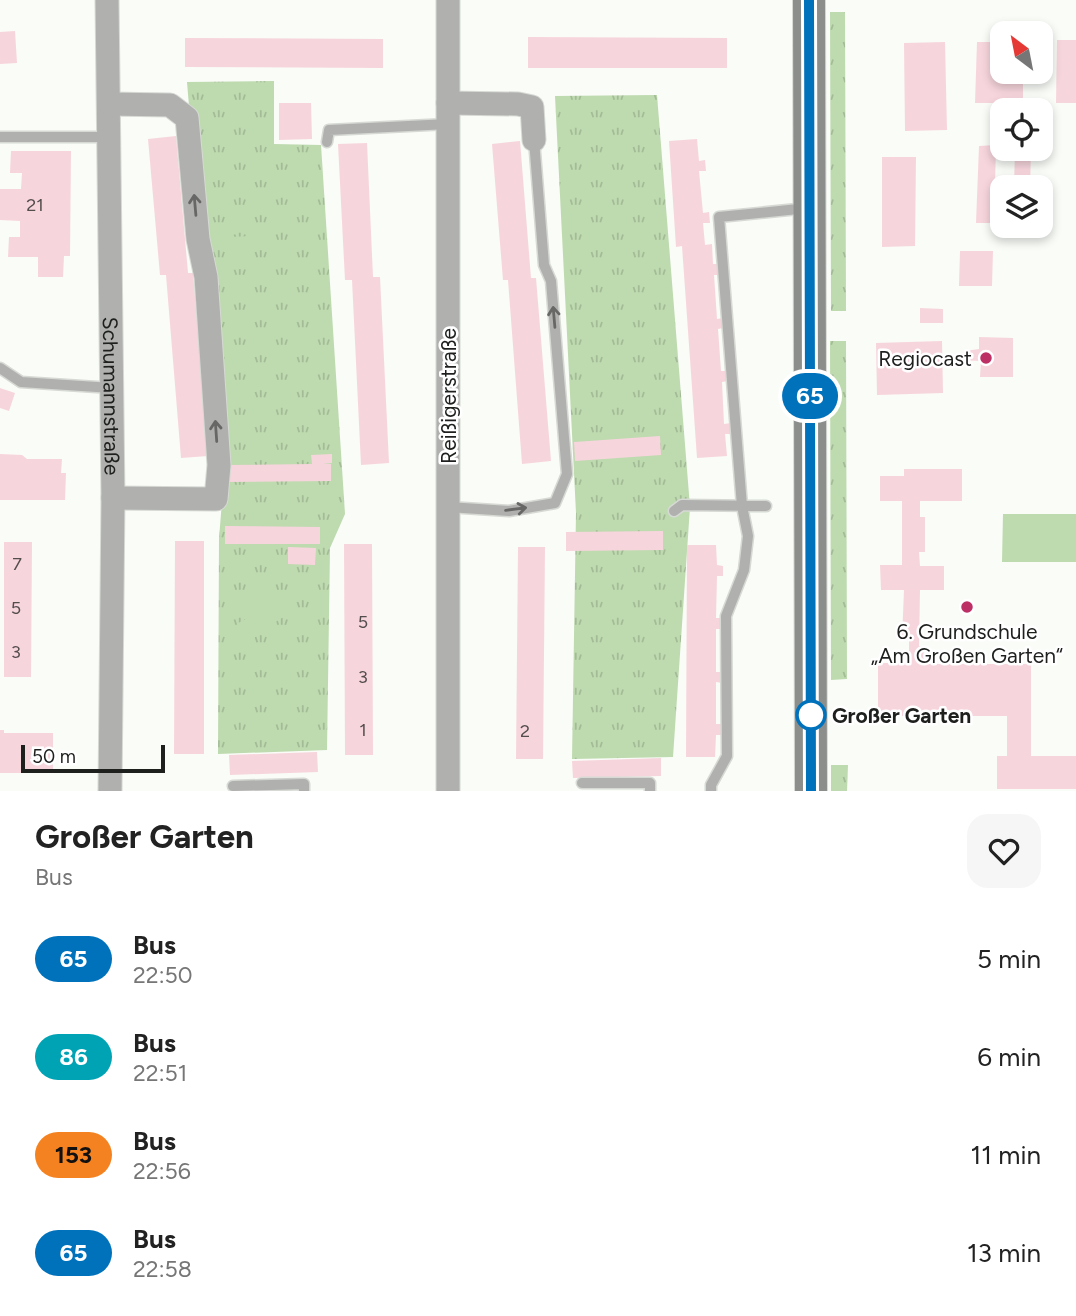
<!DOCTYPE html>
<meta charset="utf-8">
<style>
:root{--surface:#fff;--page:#f6f6f6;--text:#222;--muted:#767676}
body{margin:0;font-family:Figtree,sans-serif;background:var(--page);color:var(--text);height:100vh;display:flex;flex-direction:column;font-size:26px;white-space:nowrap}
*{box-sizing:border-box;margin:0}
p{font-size:23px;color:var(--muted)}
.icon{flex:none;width:38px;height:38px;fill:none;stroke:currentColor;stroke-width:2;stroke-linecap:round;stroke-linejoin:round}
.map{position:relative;height:791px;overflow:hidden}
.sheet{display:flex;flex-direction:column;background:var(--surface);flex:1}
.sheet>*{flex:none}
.badge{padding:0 14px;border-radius:23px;font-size:24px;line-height:46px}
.needle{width:46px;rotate:328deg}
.tools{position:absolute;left:990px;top:21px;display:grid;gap:14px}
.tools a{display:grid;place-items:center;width:63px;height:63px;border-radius:14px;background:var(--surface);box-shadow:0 4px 10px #0003;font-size:35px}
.scale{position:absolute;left:21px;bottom:18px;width:144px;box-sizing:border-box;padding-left:7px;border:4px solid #1e201e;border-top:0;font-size:19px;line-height:24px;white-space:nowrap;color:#1e201e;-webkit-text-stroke:5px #fff;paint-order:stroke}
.map>.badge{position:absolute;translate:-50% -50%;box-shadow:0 0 0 4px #fff}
.round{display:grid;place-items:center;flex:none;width:74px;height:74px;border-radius:21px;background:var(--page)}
.headline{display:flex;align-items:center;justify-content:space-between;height:119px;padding:0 35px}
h1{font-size:33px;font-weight:700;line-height:52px}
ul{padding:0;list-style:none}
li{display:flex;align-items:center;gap:21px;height:98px;padding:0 35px}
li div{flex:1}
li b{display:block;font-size:26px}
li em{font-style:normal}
li .badge{min-width:77px;font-weight:700;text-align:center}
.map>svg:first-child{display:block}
</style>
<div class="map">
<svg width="1076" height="791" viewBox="0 0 1076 791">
<defs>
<pattern id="grass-tufts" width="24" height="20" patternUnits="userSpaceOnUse" patternTransform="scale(1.75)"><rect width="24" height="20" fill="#bedaaf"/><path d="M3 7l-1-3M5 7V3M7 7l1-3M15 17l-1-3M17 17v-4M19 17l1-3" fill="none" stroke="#a3bb96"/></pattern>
</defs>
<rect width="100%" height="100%" fill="#f9fcf7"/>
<path fill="url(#grass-tufts)" d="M830 12H845L846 311H831Z
M274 81V144L321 145 345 514 330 548 327 750 218 754 219 539 225 463 203 274 187 82Z
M657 95 690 507 673 757 572 759 576 513 555 96Z
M830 341H846L847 679 831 680Z
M831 765H848L847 791H831Z"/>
<path fill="#bedaaf" d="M253 236 255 268 228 270 227 237Z
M1003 514H1076V562H1002Z
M269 590 285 616 255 635V646H238V623L256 614 250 604Z"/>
<path fill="#f7d5dd" d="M15 31 17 63 0 64V32Z
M992 36H1003V72H1023V103H975L977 42H991Z
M528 37 727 38V68H528Z
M185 38 383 39V68L185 67Z
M1057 40H1076V103H1056Z
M945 42 947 130 905 131 904 43Z
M279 103H311L312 139 279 140Z
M176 136 188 273H193L208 456 181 458 166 275H160L148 139Z
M697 139 699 161 705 160 706 171H699L703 213 709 212 710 223H703L705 245 712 244 713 264H717L718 275H714L717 319 723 318V328L718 329 721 371H727L728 381 722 382 724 424 731 423 732 434H725L727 456 697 458 682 246 676 247 669 141Z
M520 141 531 278H536L551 461 522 464 508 280H503L492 144Z
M367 143 373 277H380L389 463 361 465 352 280H345L338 144Z
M996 145 994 223H976L979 146Z
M1015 149H1031L1030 187H1014Z
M11 151H71L70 256H64L63 277H38V257H8L9 237H20V221L0 220V189H21L22 173H10Z
M882 157H916L915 246 882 247Z
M960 251H993L992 286H959Z
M920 308 943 309V323H920Z
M979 337 1013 338V377H980L981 361 959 360 965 351 979 349Z
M942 341 943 393 877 395 876 343Z
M0 388 15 393 9 411 0 408Z
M660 436 661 455 575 461 574 442Z
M0 454 22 455 27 459H62L61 473H66L65 500H0Z
M332 454V463H323L331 464V481L225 482 226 465 312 464 311 455Z
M904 469H962V501H920V517H925V552H919L920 566H944V590H920L919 646H924V664H1031V756H1076V789H997V756H1007V716H878V663H909V639H902L904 590H881L880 565H902V501H880V476H904Z
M225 526 320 527V544H225Z
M663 531V550L566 551V532Z
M175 541H204V754H174Z
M4 542H32L31 677H4Z
M344 544H372L373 755H345Z
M687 545H716L717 565 723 566V576H717L716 618H723V629H716V672H722V683L716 682V724H722V735H716L715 757H686Z
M288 547 316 548 315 565 288 564Z
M518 547H545L543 759H516Z
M0 730H4V733H53V773H0Z
M317 752 318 772 230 775 229 755Z
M661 758V776L573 778 572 761Z"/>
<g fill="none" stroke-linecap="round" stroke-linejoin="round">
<defs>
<path id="service" d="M0 137H109
M327 142 329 130 448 124
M0 368 21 382 112 388
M448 507 509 511 555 503 567 474 551 281 544 265 534 140
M674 511 682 505 766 506
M582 783H650V791
M233 786 304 784V791
M711 791V785L727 756 726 616 744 570 748 536 742 506 719 217 808 208"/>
<g id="minor">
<path id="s1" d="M107 0 113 498 110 791"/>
<path d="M448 103 518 104 532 107 534 140"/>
<path d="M109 104 170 105 187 118 198 239 206 277 219 465 216 499 113 498"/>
<path d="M448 791V0"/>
</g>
<path id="secondary" d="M809 0 811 791"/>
</defs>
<use href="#service" stroke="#d6d9d4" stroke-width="13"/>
<use href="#minor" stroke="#d6d9d4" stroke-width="25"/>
<use href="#secondary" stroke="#d6d9d4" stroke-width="34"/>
<use href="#service" stroke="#b0b1af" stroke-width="10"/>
<use href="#minor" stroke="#b0b1af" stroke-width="23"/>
<use href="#secondary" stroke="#8c8e8b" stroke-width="32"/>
<path stroke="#404240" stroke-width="2" d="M814 0 816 791"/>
</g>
<defs><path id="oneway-shaft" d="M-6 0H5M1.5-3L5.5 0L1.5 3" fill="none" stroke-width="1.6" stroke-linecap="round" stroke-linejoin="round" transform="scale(1.75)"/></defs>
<g stroke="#676866">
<use href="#oneway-shaft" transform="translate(195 205) rotate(-95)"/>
<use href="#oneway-shaft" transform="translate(554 317) rotate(-95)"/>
<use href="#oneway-shaft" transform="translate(216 431) rotate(-94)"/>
<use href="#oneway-shaft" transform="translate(516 509) rotate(-7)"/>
</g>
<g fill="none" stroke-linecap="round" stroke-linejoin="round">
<defs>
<path id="line" d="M809 0 811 791"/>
</defs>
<use href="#line" stroke="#fff" stroke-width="16"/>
<use href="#line" stroke="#0072bc" stroke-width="10"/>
</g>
<g fill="#bc3065" stroke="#fff" stroke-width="2.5">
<circle cx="986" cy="358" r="7"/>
<circle cx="967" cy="607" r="7"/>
</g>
<circle fill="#fff" stroke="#0072bc" stroke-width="3.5" cx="811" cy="715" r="14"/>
<g text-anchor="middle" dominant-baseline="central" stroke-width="5" stroke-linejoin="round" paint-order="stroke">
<g font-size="18" fill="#544d4e">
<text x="35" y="205">21</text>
<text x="17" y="564">7</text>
<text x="16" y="608">5</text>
<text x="363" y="622">5</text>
<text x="16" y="652">3</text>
<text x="363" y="677">3</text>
<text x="363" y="730">1</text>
<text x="525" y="731">2</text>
</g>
<g font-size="21" fill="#1e201e" stroke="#fff" text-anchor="end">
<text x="972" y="358">Regiocast</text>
<text x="967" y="631" text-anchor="middle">6. Grundschule<tspan x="967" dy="24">„Am Großen Garten“</tspan></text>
</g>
<g font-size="21" fill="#1e201e" stroke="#fff">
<text stroke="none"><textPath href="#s1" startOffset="396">Schumannstraße</textPath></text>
<text transform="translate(448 396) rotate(-90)">Reißigerstraße</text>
</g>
<g font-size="21" font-weight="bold" fill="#1e201e" stroke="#fff" text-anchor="start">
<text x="832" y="715">Großer Garten</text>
</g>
</g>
</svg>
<div class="tools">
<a><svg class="needle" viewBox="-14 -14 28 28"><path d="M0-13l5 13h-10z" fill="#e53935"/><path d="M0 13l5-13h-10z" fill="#767676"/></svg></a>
<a><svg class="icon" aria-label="locate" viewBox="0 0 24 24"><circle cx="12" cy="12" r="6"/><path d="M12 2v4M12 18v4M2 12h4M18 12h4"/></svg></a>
<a><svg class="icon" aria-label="layers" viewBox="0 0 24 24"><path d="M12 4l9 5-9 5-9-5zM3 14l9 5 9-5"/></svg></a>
</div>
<div class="scale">50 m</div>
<b class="badge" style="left:810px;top:396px;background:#0072bc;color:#fff">65</b>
</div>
<section class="sheet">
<div class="headline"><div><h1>Großer Garten</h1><p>Bus</p></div><a class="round"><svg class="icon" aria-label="heart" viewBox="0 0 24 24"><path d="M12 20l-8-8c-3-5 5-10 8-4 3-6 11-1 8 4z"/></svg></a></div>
<ul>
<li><span class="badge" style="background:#0072bc;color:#fff">65</span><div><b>Bus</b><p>22:50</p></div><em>5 min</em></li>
<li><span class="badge" style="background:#00a3b4;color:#fff">86</span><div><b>Bus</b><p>22:51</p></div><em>6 min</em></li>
<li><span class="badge" style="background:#f58220;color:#111">153</span><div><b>Bus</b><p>22:56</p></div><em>11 min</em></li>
<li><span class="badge" style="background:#0072bc;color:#fff">65</span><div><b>Bus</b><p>22:58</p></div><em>13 min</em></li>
</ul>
</section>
